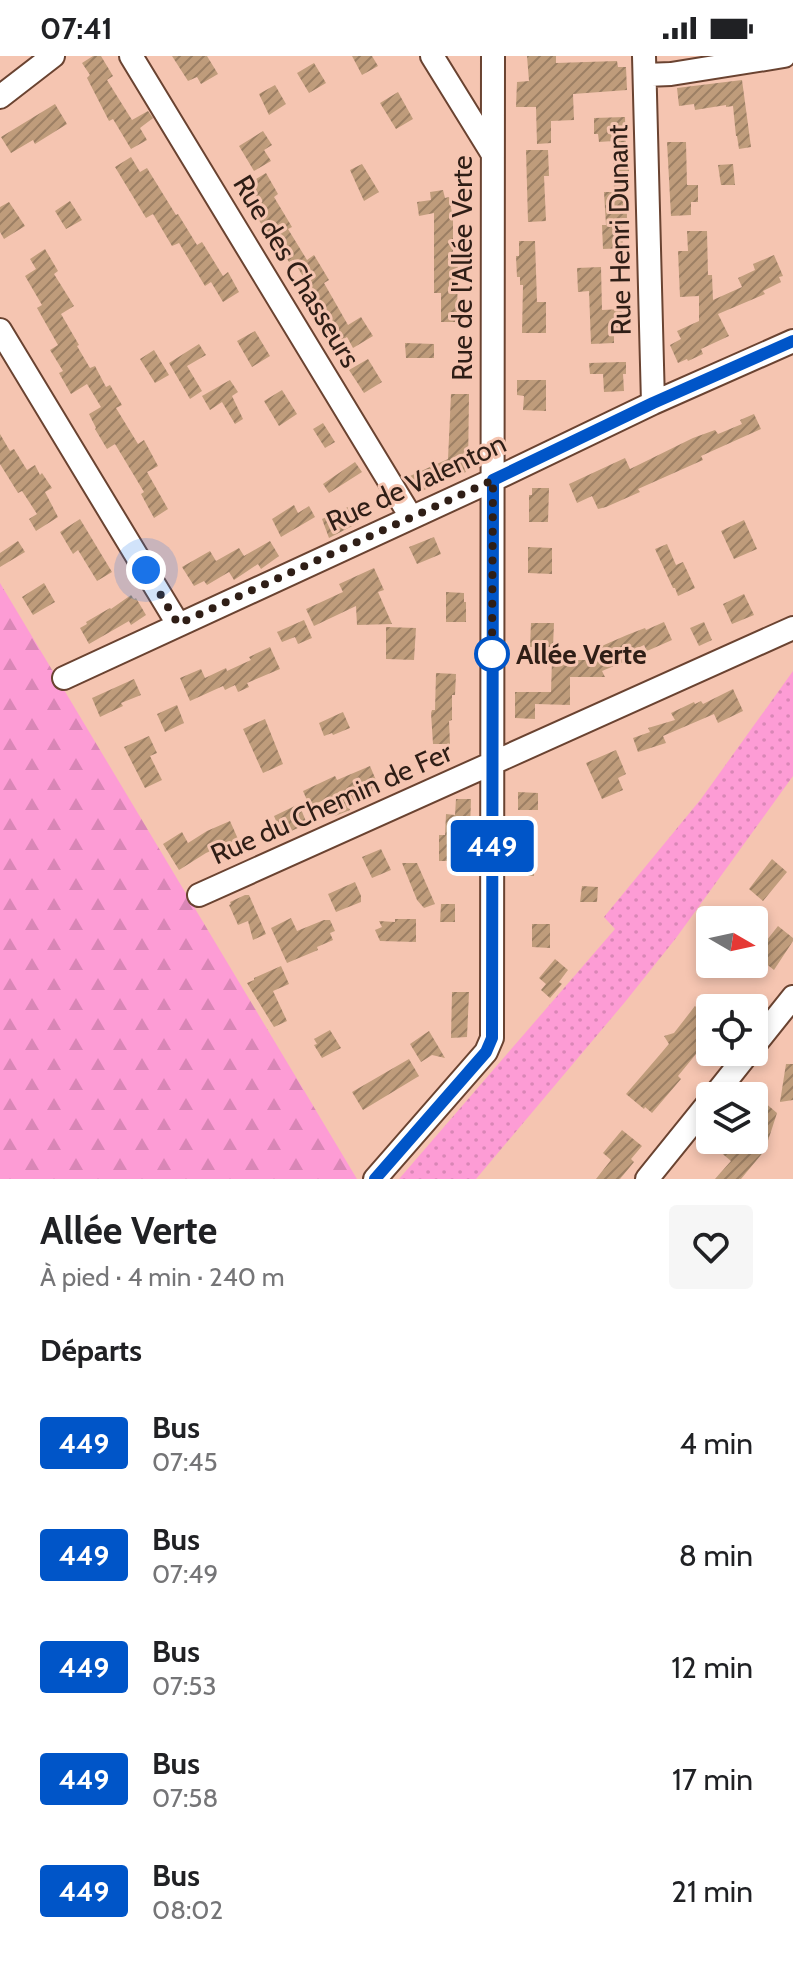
<!DOCTYPE html>
<html lang="fr">
<meta charset="utf-8">
<style>
:root{--surface:#fff;--page:#f6f6f6;--text:#202124;--muted:#757577}
body{margin:0;font-family:Cabin,sans-serif;background:var(--page);color:var(--text);height:100vh;display:flex;flex-direction:column;font-size:30px;white-space:nowrap}
*{box-sizing:border-box;margin:0}
p{font-size:26px;color:var(--muted)}
.icon{flex:none;width:44px;height:44px;fill:none;stroke:currentColor;stroke-width:2;stroke-linecap:round;stroke-linejoin:round}
.map{position:relative;height:1123px;overflow:hidden}
.details{display:flex;flex-direction:column;background:var(--surface);flex:1}
.details>*{flex:none}
.badge{padding:0 16px;border-radius:6px;font-size:28px;line-height:52px}
.needle{width:52px;rotate:99deg}
.tools{position:absolute;left:696px;top:850px;display:grid;gap:16px}
.tools a{display:grid;place-items:center;width:72px;height:72px;border-radius:8px;background:var(--surface);box-shadow:0 4px 12px #0003;font-size:40px}
.you{position:absolute;width:40px;height:40px;margin:-20px;border:6px solid #fff;border-radius:50%;background:#1a73e8;box-shadow:0 0 0 12px #1a73e833}
.map>.badge{position:absolute;translate:-50% -50%;box-shadow:0 0 0 4px #fff}
h2{padding:0 40px;font-size:30px;line-height:72px}
.round{display:grid;place-items:center;flex:none;width:84px;height:84px;border-radius:8px;background:var(--page)}
.summary{display:flex;align-items:center;justify-content:space-between;height:136px;padding:0 40px}
h1{font-size:38px;font-weight:700;line-height:60px}
ul{padding:0;list-style:none}
li{display:flex;align-items:center;gap:24px;height:112px;padding:0 40px}
li div{flex:1}
li b{display:block;font-size:30px}
li em{font-style:normal}
li .badge{min-width:88px;font-weight:700;text-align:center}
.status{display:flex;justify-content:space-between;align-items:center;height:56px;padding:0 40px;background:var(--surface);direction:ltr}
.status svg{height:22px;fill:currentColor}
.map>svg:first-child{display:block}
</style>
<div class="status"><b>07:41</b><svg viewBox="0 0 49 12"><path d="M0 12V9h3v3zM5 12V6h3v6zM10 12V3h3v9zM15 12V0h3v12zM26 1h20v11H26zM47 4h2v5h-2z"/></svg></div>
<div class="map">
<svg width="793" height="1123" viewBox="0 0 793 1123">
<defs>
<pattern id="forest-firs" width="22" height="20" patternUnits="userSpaceOnUse" patternTransform="scale(2)"><rect width="22" height="20" fill="#fd9cd5"/><path d="M5 1l3.5 6h-7zM16 11l3.5 6h-7z" fill="#d986b6"/></pattern>
<pattern id="park-dots" width="8" height="8" patternUnits="userSpaceOnUse" patternTransform="scale(2)"><rect width="8" height="8" fill="#fd9cd5"/><path d="M2 2h.1M6 6h.1" fill="none" stroke="#d986b6" stroke-width="1.8" stroke-linecap="round"/></pattern>
<pattern id="building-hatch" width="6" height="6" patternUnits="userSpaceOnUse" patternTransform="scale(2)"><rect width="6" height="6" fill="#bf9c7b"/><path d="M-1 1l2-2M0 6l6-6M5 7l2-2" fill="none" stroke="#9c7f64"/></pattern>
</defs>
<rect width="100%" height="100%" fill="#f5c5b1"/>
<path fill="url(#forest-firs)" d="M0 527 357 1123H0Z"/>
<path fill="url(#park-dots)" d="M793 615V720L676 882 625 946 476 1123H399L615 873 604 861 701 743Z"/>
<path fill="url(#building-hatch)" d="M93 0H101L113 20 107 24 132 64 148 55 153 62 140 72 147 84 131 93 113 63 109 65 87 22 90 19 82 7Z
M172 0H207L218 18 201 28 197 21 188 25Z
M352 0H372L378 10 362 19Z
M527 0H556V7L617 5 618 11H626L627 34 573 38 574 64 551 65V87L537 88 536 51H516L517 26 529 25Z
M314 7 326 27 309 37 297 17Z
M742 24 751 91 739 93 737 80H736L733 50 726 51V49L695 54 694 48 679 50 677 32Z
M275 29 286 48 269 59 259 38Z
M398 36 413 63 396 73 380 47Z
M55 48 67 68 35 88 33 84 11 97 1 81Z
M625 61 626 97H628L629 120H626L627 162H622L623 192 603 193 602 169H606L604 136H614L613 85 599 86 598 78H594V62Z
M263 75 272 89 264 94 271 105 254 115 239 90Z
M667 86H686L687 129H698V146H691V159L671 160Z
M526 94H548L549 120H544L546 165 528 166Z
M131 101 140 116 147 112 176 159 178 158 197 189 202 186 223 220 228 216 239 236 223 246 211 226 205 230 179 187 172 190 153 158 146 162 115 111Z
M362 108 379 136 364 145 350 114Z
M733 108 735 129H721L718 109Z
M266 117 278 138 274 141 292 171 288 173 307 204 314 199 329 224 324 227 348 269 361 261 373 280 353 292 347 281 342 284 331 265 324 269 312 249 318 245 293 204 289 206 274 181 270 183 256 159 264 154 248 128Z
M443 134 445 142 449 141 453 162V201H455V207H458L457 266H441V237H434V157L419 160 417 146 431 144 430 136Z
M70 145 82 164 66 173 55 155Z
M9 146 25 170 4 183 0 176V151Z
M687 175H707L708 219H712L713 244 742 231 738 222 755 214 753 208 774 199 783 220 779 221 781 226 763 235 765 238 718 258 729 280 701 293 703 298 688 305 687 303 678 307 670 289 681 283 677 275 699 265V240L680 241 678 195H688Z
M519 185H535L537 246H546V277H522L523 229H520V221H517L516 200H519Z
M45 193 58 215 54 218 74 250 61 258 79 289 77 290 90 312 95 310 106 331 110 329 122 349 116 352 138 388 144 384 158 410 147 416 168 453 154 462 141 438 144 436 115 388 107 393 95 373 96 372 89 358 101 351 87 328 71 338 59 317 63 315 50 294 58 289 37 252 42 249 25 220 36 213 30 203Z
M601 211 602 254 622 253 623 276 614 277V287L591 288 589 235 578 236 577 212Z
M255 275 270 300 252 311 237 285Z
M405 287 434 288V302H406Z
M199 288 206 299 187 310 202 335 190 343 169 307Z
M154 294 169 319 155 327 140 303Z
M368 303 382 326 364 337 349 314Z
M622 306H626V318H623L624 335 604 336 603 318H590L589 307Z
M230 324 238 336 232 340 243 363 235 368 222 346 210 354 202 340Z
M517 324H546V355L523 354 524 340 517 339Z
M282 334 297 358 279 370 264 345Z
M451 338H469L468 413H465L466 416 417 437 410 420 448 403Z
M754 358 761 373 701 400 703 404 638 433 640 436 606 451 598 453 592 440 577 447 569 428 625 402 630 413 693 382 715 374 718 378 742 368 740 364Z
M323 367 335 386 325 392 313 373Z
M0 378 10 395 14 393 27 414 35 409 40 419 42 417 52 432 45 436 58 461 36 475 29 463 37 458 22 435 18 437 0 408Z
M355 406 362 416 329 437 323 428Z
M532 432H549L548 466H529V439H532Z
M294 449 298 457 309 450 315 461 281 481 272 463Z
M348 451 358 467 329 482 322 463Z
M80 463 112 516 97 525 78 494 73 498 60 476Z
M744 464 757 493 734 503 721 475Z
M434 481 441 498 417 508 409 491Z
M18 485 25 496 0 511V497Z
M270 485 279 500 261 513 258 508 234 524 229 516 207 529 204 525 194 530 182 511 210 495 216 505 239 492 244 500Z
M667 488 676 509 683 506 695 532 678 540 675 532H673L655 493Z
M528 491 552 492V518L528 517Z
M374 512 384 534 378 536 392 568 357 569 356 550 314 570 306 553 343 536 339 528Z
M44 527 55 546 33 559 22 541Z
M446 536 464 537V546H466V566H446Z
M744 538 754 559 732 568 723 548Z
M131 539 134 543 136 542 146 559 131 569 129 565 89 588 80 572 87 568 86 566 110 552 111 553Z
M304 564 312 582 298 588 295 581 282 586 277 576Z
M664 566 672 584 647 595 644 589 615 603 628 604 602 615 605 621H570V649L535 648V663L515 662V636H551L552 604H592L588 596 627 579 645 572 646 574Z
M704 566 712 584 699 590 690 572Z
M531 567H554L553 591H530Z
M386 571 416 572 414 604 386 603Z
M270 591 280 613 247 627 249 631 238 636 235 629 225 634 223 630 190 645 180 622 201 613 205 622 226 612 227 615 251 604 249 601Z
M436 617 456 618 455 639H452V664L449 665 450 688H433L431 657 432 654H435Z
M134 623 141 639 121 647 123 650 100 661 92 642Z
M733 633 743 655 718 667 714 658 663 680 666 687 638 696 633 682 650 676 648 672 675 664 671 657 694 646 695 648 701 645 703 648Z
M177 649 184 667 165 676 157 658Z
M343 656 350 672 333 679 332 677 324 680 319 667Z
M265 663 283 708 263 717 243 673Z
M149 680 157 697 150 700 162 724 145 732 124 691Z
M616 694 626 718 618 722 623 734 602 743 586 707Z
M370 710 378 729 372 732 373 736 347 747 350 754 335 760 327 742 310 751 303 735 335 720 337 724Z
M518 736 538 737V754H518Z
M456 743H471L470 774H460V805H439V779H445L446 758 455 759Z
M299 748 307 768 282 779 274 760Z
M230 765 238 783 206 797 179 814 163 788 182 776 188 787 207 775Z
M515 790H535L534 820H516Z
M381 793 391 814 372 822 362 801Z
M772 803 787 816 763 845 749 833Z
M402 807H417L435 848 424 852 417 844Z
M355 826 361 840V846L336 856 328 838Z
M582 830 598 831 597 846H580Z
M245 839H249L266 878 253 884 248 865 238 869 229 849 231 848 230 846Z
M441 848H455V866H440Z
M291 862 297 875 324 864H330L335 875 330 877 333 884 317 891 318 894 287 907 271 872Z
M395 863H416V886L380 885 375 874 382 871 379 865 395 866Z
M532 868H550V892L532 891Z
M778 870 793 882V885L774 914 755 899Z
M555 903 568 914 559 926 562 928 550 942 541 934 546 928 539 922Z
M281 910 289 928 273 935 287 965 274 971 247 927 254 924V922Z
M452 936H469L467 981 451 982Z
M710 940V981L678 1020 681 1023 652 1057 645 1051 644 1053 626 1038 669 988 664 980 674 977 695 950 699 954Z
M330 974 341 992 322 1002 314 989 317 988 314 983Z
M429 975 445 1002 432 999 421 1006 410 988Z
M409 1003 419 1020 363 1054 352 1036Z
M786 1008H793V1044L780 1046Z
M763 1045 777 1057 765 1094 741 1123H715L731 1105 706 1084H754V1056Z
M622 1074 642 1090 631 1103 634 1106 620 1123H596L611 1104 603 1097Z"/>
<g fill="none" stroke-linecap="round" stroke-linejoin="round">
<defs>
<path id="minor" d="M131 0 411 461
M432 0 492 97
M644 0 653 347
M645 19 671 18 784 0
M0 41 53 0
M0 274 178 568
M64 622 493 424 653 347 793 285
M199 839 793 572
M754 990 793 941
M714 1040 749 996
M375 1123 486 996 492 982 493 0
M647 1123 710 1045"/>
</defs>
<use href="#minor" stroke="#6a4331" stroke-width="26"/>
<use href="#minor" stroke="#fff" stroke-width="22"/>
</g>
<g fill="none" stroke-linecap="round" stroke-linejoin="round">
<defs>
<path id="line" d="M375 1123 486 996 492 982 493 424 653 347 793 285"/>
</defs>
<use href="#line" stroke="#fff" stroke-width="18"/>
<use href="#line" stroke="#0055c8" stroke-width="12"/>
<path stroke="#2f1e16" stroke-width="8" stroke-dasharray="0 14.4" d="M146 514 178 568 493 424 492 598"/>
</g>
<circle fill="#fff" stroke="#0055c8" stroke-width="4" cx="492" cy="598" r="16"/>
<g text-anchor="middle" dominant-baseline="central" stroke-width="6" stroke-linejoin="round" paint-order="stroke">
<g font-size="28" fill="#2f1e16" stroke="#f5c5b1">
<text transform="translate(619 174) rotate(-91)">Rue Henri Dunant</text>
<text transform="translate(462 212) rotate(-90)">Rue de l'Allée Verte</text>
<text transform="translate(297 215) rotate(59)">Rue des Chasseurs</text>
<text transform="translate(416 426) rotate(-25)">Rue de Valenton</text>
<text transform="translate(331 747) rotate(-24)">Rue du Chemin de Fer</text>
</g>
<g font-size="28" font-weight="bold" fill="#2f1e16" stroke="#f5c5b1" text-anchor="start">
<text x="516" y="598">Allée Verte</text>
</g>
</g>
</svg>
<div class="tools">
<a><svg class="needle" viewBox="-14 -14 28 28"><path d="M0-13l5 13h-10z" fill="#e53935"/><path d="M0 13l5-13h-10z" fill="#757577"/></svg></a>
<a><svg class="icon" aria-label="locate" viewBox="0 0 24 24"><circle cx="12" cy="12" r="6"/><path d="M12 2v4M12 18v4M2 12h4M18 12h4"/></svg></a>
<a><svg class="icon" aria-label="layers" viewBox="0 0 24 24"><path d="M12 4l9 5-9 5-9-5zM3 14l9 5 9-5"/></svg></a>
</div>
<div class="you" style="left:146px;top:514px"></div>
<b class="badge" style="left:492px;top:790px;background:#0055c8;color:#fff">449</b>
</div>
<section class="details">
<div class="summary"><div><h1>Allée Verte</h1><p>À pied · 4 min · 240 m</p></div><a class="round"><svg class="icon" aria-label="heart" viewBox="0 0 24 24"><path d="M12 20l-8-8c-3-5 5-10 8-4 3-6 11-1 8 4z"/></svg></a></div>
<h2>Départs</h2>
<ul>
<li><span class="badge" style="background:#0055c8;color:#fff">449</span><div><b>Bus</b><p>07:45</p></div><em>4 min</em></li>
<li><span class="badge" style="background:#0055c8;color:#fff">449</span><div><b>Bus</b><p>07:49</p></div><em>8 min</em></li>
<li><span class="badge" style="background:#0055c8;color:#fff">449</span><div><b>Bus</b><p>07:53</p></div><em>12 min</em></li>
<li><span class="badge" style="background:#0055c8;color:#fff">449</span><div><b>Bus</b><p>07:58</p></div><em>17 min</em></li>
<li><span class="badge" style="background:#0055c8;color:#fff">449</span><div><b>Bus</b><p>08:02</p></div><em>21 min</em></li>
</ul>
</section>
